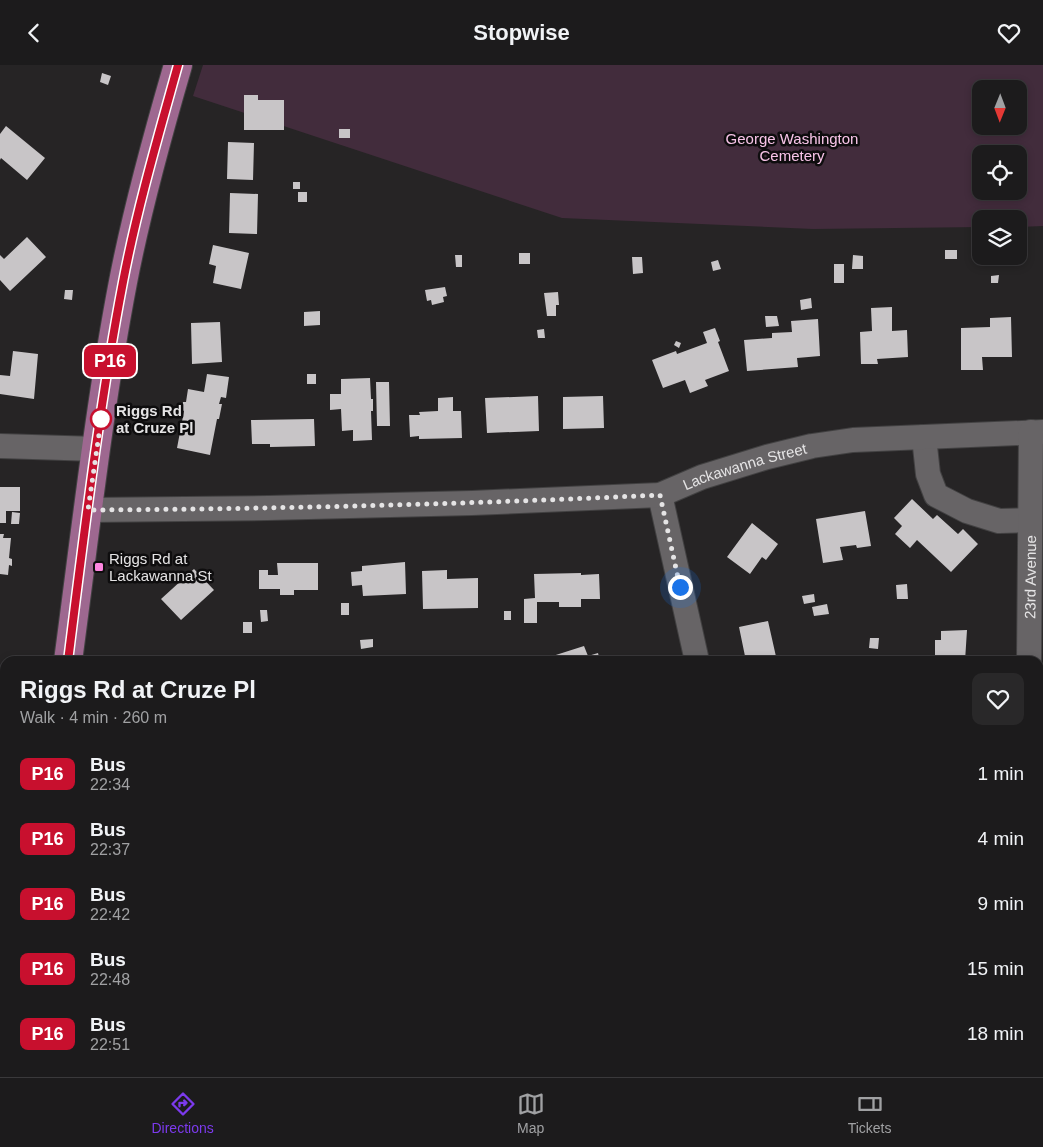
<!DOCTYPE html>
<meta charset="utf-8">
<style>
:root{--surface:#1c1b1c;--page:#292829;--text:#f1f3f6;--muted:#a0a1a3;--line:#3a393b;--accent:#7c3aed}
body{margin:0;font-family:Helvetica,sans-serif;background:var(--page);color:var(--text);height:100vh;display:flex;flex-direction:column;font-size:19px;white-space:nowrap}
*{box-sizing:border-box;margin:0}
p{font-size:16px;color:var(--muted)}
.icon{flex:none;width:28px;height:28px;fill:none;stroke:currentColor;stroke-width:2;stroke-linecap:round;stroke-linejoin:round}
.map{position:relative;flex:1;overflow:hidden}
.details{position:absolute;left:0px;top:591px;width:1044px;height:421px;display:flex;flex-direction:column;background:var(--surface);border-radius:15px 15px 0 0;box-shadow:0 2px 8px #0003,0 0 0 1px var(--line)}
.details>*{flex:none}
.badge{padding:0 10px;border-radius:8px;font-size:18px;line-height:32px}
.needle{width:32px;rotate:181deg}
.fabs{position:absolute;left:972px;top:15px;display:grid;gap:10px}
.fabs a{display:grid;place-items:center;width:55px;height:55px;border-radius:10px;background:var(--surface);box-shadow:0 2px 8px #0003,0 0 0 1px var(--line);font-size:25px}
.you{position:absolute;width:25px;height:25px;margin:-12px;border:4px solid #fff;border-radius:50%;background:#1a73e8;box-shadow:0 0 0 8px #1a73e833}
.map>.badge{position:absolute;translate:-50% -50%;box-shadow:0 0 0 2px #fff}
.round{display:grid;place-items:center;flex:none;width:52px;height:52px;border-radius:10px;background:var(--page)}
.overview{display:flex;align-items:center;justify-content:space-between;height:85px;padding:0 20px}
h1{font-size:24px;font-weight:700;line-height:38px}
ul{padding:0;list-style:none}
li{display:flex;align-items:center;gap:15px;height:65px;padding:0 20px}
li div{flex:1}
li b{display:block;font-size:19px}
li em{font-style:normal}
li .badge{min-width:55px;font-weight:700;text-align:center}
header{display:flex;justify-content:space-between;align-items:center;height:65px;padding:0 20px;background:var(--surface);font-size:22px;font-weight:700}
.tabs{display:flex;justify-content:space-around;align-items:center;height:70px;border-top:1px solid var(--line);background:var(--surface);font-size:14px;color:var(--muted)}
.tabs a{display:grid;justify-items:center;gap:2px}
.tabs .current{color:var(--accent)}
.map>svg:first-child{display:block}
</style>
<header><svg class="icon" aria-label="back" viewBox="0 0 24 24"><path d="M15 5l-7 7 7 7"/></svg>Stopwise<svg class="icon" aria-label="heart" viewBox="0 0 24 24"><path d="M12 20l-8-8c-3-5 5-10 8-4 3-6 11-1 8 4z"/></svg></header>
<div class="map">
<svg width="1043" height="1012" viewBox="0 0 1043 1012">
<rect width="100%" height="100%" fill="#262425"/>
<path fill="#422c3c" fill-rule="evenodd" d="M203 0H1043V161L1019 162V154H981V162L813 164 562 153 193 31ZM981 24H1019V61H981ZM981 89H1019V126H981Z"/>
<path fill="#c8c5c7" d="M102 8 111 11 108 20 100 17Z
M244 30H258V35H284V65H244Z
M6 61 45 93 27 115 1 93 0 95V69Z
M339 64H350V73H339Z
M228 77 254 78 253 115 227 114Z
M293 117H300V124H293Z
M298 127H307V137H298Z
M230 128 258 129 257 169 229 168Z
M27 172 46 192 10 226 0 215V190L4 194Z
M213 180 249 188 241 224 213 218 216 201 209 199Z
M945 185H957V194H945Z
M519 188H530V199H519Z
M455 190H462V202H456Z
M853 190 863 191V204H852Z
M632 192H642L643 208 633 209Z
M718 195 721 204 713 206 711 197Z
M834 199H844V218H834Z
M999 210 998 218H991V211Z
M445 222 447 231 443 232 444 237 432 240 431 235 427 236 425 225Z
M65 225H73L72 235 64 234Z
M558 227 559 240H556V251H547L544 228Z
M811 233 812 243 801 245 800 235Z
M892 242V266L907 265 908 292 877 294 878 299H861L860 267 872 266 871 243Z
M320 246V260L304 261V247Z
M765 251H777L779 261 766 262Z
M1011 252 1012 292H982L983 305H961V263L990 262V253Z
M818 254 820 291 797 293 798 302 747 306 744 275 772 273V268L792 267 791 256Z
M220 257 222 297 192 299 191 258Z
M715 263 720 276 718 277 729 306 705 315 708 321 690 328 685 315 663 323 652 295 676 286 677 289 707 278 703 267Z
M544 264 545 273H538L537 265Z
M676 276 681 278 679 283 674 280Z
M13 286 38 289 34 334 0 329V310L10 311Z
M207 309 229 312 226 333 221 332 219 339H222L219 354H217L210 390 177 383 184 346 182 345 183 337H186L188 324 204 327Z
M307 309H316V319H307Z
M370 313 371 334H373V346H371L372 375 353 376V365L342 366 341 344 330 345V329H341V314Z
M376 317H389L390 361H377Z
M538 331 539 366 487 368 485 333Z
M603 331 604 363 563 364V332Z
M453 332V346H461L462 373 419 374V371L410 372 409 350H420L419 347 438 346V333Z
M314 354 315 381 270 382V379H252L251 355Z
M0 422H20V446H6V458H0Z
M912 434 933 454 937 450 958 469 963 464 978 479 951 507 917 475 910 483 895 469 902 461 894 453Z
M865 446 871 481 857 483 856 480 840 482 843 495 823 498 816 454Z
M12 447 20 448 19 459H11Z
M752 458 778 479 766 495 762 492 750 509 727 492Z
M0 469H4L3 473H11L9 493 12 494V501L9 500 8 510 0 509Z
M405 497 406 529 363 531 362 520 352 521 351 507 362 506V501Z
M277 498H318V525H294V530H280V524H259V505H268V510H278Z
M194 504 214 525 181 555 161 534Z
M447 505V514L478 513V543L423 544 422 506Z
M581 508V510L599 509 600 534H581V542H559V537H537V558H524V534L535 533 534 509Z
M907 519 908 534H897L896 520Z
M814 529 815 537 804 539 802 531Z
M341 538H349V550H341Z
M827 539 829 549 814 551 812 542Z
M260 545H267L268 556 261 557Z
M504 546H511V555H504Z
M768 556 777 596H746L739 562Z
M243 557H252V568H243Z
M967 565 965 596H935V575H941V566Z
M870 573H879L878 584 869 583Z
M373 574V582L361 584 360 575Z
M584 581 588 591 598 588 600 596H537Z
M316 1008H326L329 1012H301L307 1009 309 1011Z
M357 1008H405L406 1009 401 1012H355L353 1009Z
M630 1008H659L649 1012H632Z"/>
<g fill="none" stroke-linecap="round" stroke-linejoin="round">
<defs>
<g id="minor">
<path d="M924 372 928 409 936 430 967 446 999 456 1030 455"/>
<path d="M0 381 97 384"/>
<path d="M660 430 697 596"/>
<path id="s1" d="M88 445 268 443 472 438 660 430 702 412 767 392 812 381 853 375 1043 367"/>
<path id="s2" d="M1029 596 1031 367"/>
<path d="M0 638 5 639"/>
<path d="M1039 996H1043"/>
<path d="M781 1012 796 1008"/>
</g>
<path id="major" d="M68 596C85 470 99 342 123 217 137 144 157 72 178 0
M10 1012V1008"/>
</defs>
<use href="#minor" stroke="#424142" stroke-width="26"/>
<use href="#major" stroke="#424142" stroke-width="30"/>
<use href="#minor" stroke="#676466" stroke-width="24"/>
<use href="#major" stroke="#9e6890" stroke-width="28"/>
</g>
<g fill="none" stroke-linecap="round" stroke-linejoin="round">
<defs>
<path id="line" d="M68 596C84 470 99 342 123 217 137 144 158 72 178 0"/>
</defs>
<use href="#line" stroke="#fff" stroke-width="11"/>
<use href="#line" stroke="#c8102e" stroke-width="8"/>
<path stroke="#e5e4e5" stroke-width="5" stroke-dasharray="0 9" d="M101 354 102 349 88 445C279 444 469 439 660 430L680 522"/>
</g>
<circle fill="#fff" stroke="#c8102e" stroke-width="2.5" cx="101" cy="354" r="10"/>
<rect fill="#fe86e0" stroke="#0e0d0e" stroke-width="2" x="94" y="497" width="10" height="10" rx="2.5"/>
<g text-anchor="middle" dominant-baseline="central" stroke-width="5" stroke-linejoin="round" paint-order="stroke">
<g font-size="15" fill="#f8c4e8" stroke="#0e0d0e">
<text x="792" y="73">George Washington<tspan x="792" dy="17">Cemetery</tspan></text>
</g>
<g font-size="15" font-weight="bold" fill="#e5e4e5" stroke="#0e0d0e" text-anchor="start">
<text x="116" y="345">Riggs Rd<tspan x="116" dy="17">at Cruze Pl</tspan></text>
</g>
<g font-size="15" fill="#e5e4e5" stroke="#0e0d0e">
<text stroke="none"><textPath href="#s1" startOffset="662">Lackawanna Street</textPath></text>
<text stroke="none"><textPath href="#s2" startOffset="84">23rd Avenue</textPath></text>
</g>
<g font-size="15" fill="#e5e4e5" stroke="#0e0d0e" text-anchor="start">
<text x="109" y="493">Riggs Rd at<tspan x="109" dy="17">Lackawanna St</tspan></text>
</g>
</g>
</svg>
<div class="fabs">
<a><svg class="needle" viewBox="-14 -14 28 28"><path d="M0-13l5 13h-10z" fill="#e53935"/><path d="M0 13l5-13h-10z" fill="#a0a1a3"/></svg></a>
<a><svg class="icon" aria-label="locate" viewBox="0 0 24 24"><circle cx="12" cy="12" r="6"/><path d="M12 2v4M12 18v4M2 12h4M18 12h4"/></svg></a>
<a><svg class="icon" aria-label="layers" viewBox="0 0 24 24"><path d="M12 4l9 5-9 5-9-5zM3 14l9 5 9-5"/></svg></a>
</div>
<div class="you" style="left:680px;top:522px"></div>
<b class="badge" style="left:110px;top:296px;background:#c8102e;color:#fff">P16</b>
<section class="details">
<div class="overview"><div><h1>Riggs Rd at Cruze Pl</h1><p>Walk · 4 min · 260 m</p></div><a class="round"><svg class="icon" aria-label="heart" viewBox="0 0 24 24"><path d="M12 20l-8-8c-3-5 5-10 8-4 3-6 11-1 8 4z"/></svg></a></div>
<ul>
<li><span class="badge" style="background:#c8102e;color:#fff">P16</span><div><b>Bus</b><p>22:34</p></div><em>1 min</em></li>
<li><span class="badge" style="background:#c8102e;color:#fff">P16</span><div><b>Bus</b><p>22:37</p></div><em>4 min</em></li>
<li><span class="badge" style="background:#c8102e;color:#fff">P16</span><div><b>Bus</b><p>22:42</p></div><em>9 min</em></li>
<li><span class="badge" style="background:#c8102e;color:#fff">P16</span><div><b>Bus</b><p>22:48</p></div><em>15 min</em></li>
<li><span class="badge" style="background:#c8102e;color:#fff">P16</span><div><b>Bus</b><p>22:51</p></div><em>18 min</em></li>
</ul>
</section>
</div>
<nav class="tabs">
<a class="current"><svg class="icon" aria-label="directions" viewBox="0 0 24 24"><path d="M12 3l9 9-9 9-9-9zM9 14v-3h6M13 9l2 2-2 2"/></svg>Directions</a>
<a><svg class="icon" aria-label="map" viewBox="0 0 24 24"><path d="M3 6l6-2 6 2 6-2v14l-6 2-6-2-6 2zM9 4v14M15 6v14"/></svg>Map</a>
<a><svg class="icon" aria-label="tickets" viewBox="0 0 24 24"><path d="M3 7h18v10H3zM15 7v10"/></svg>Tickets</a>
</nav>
